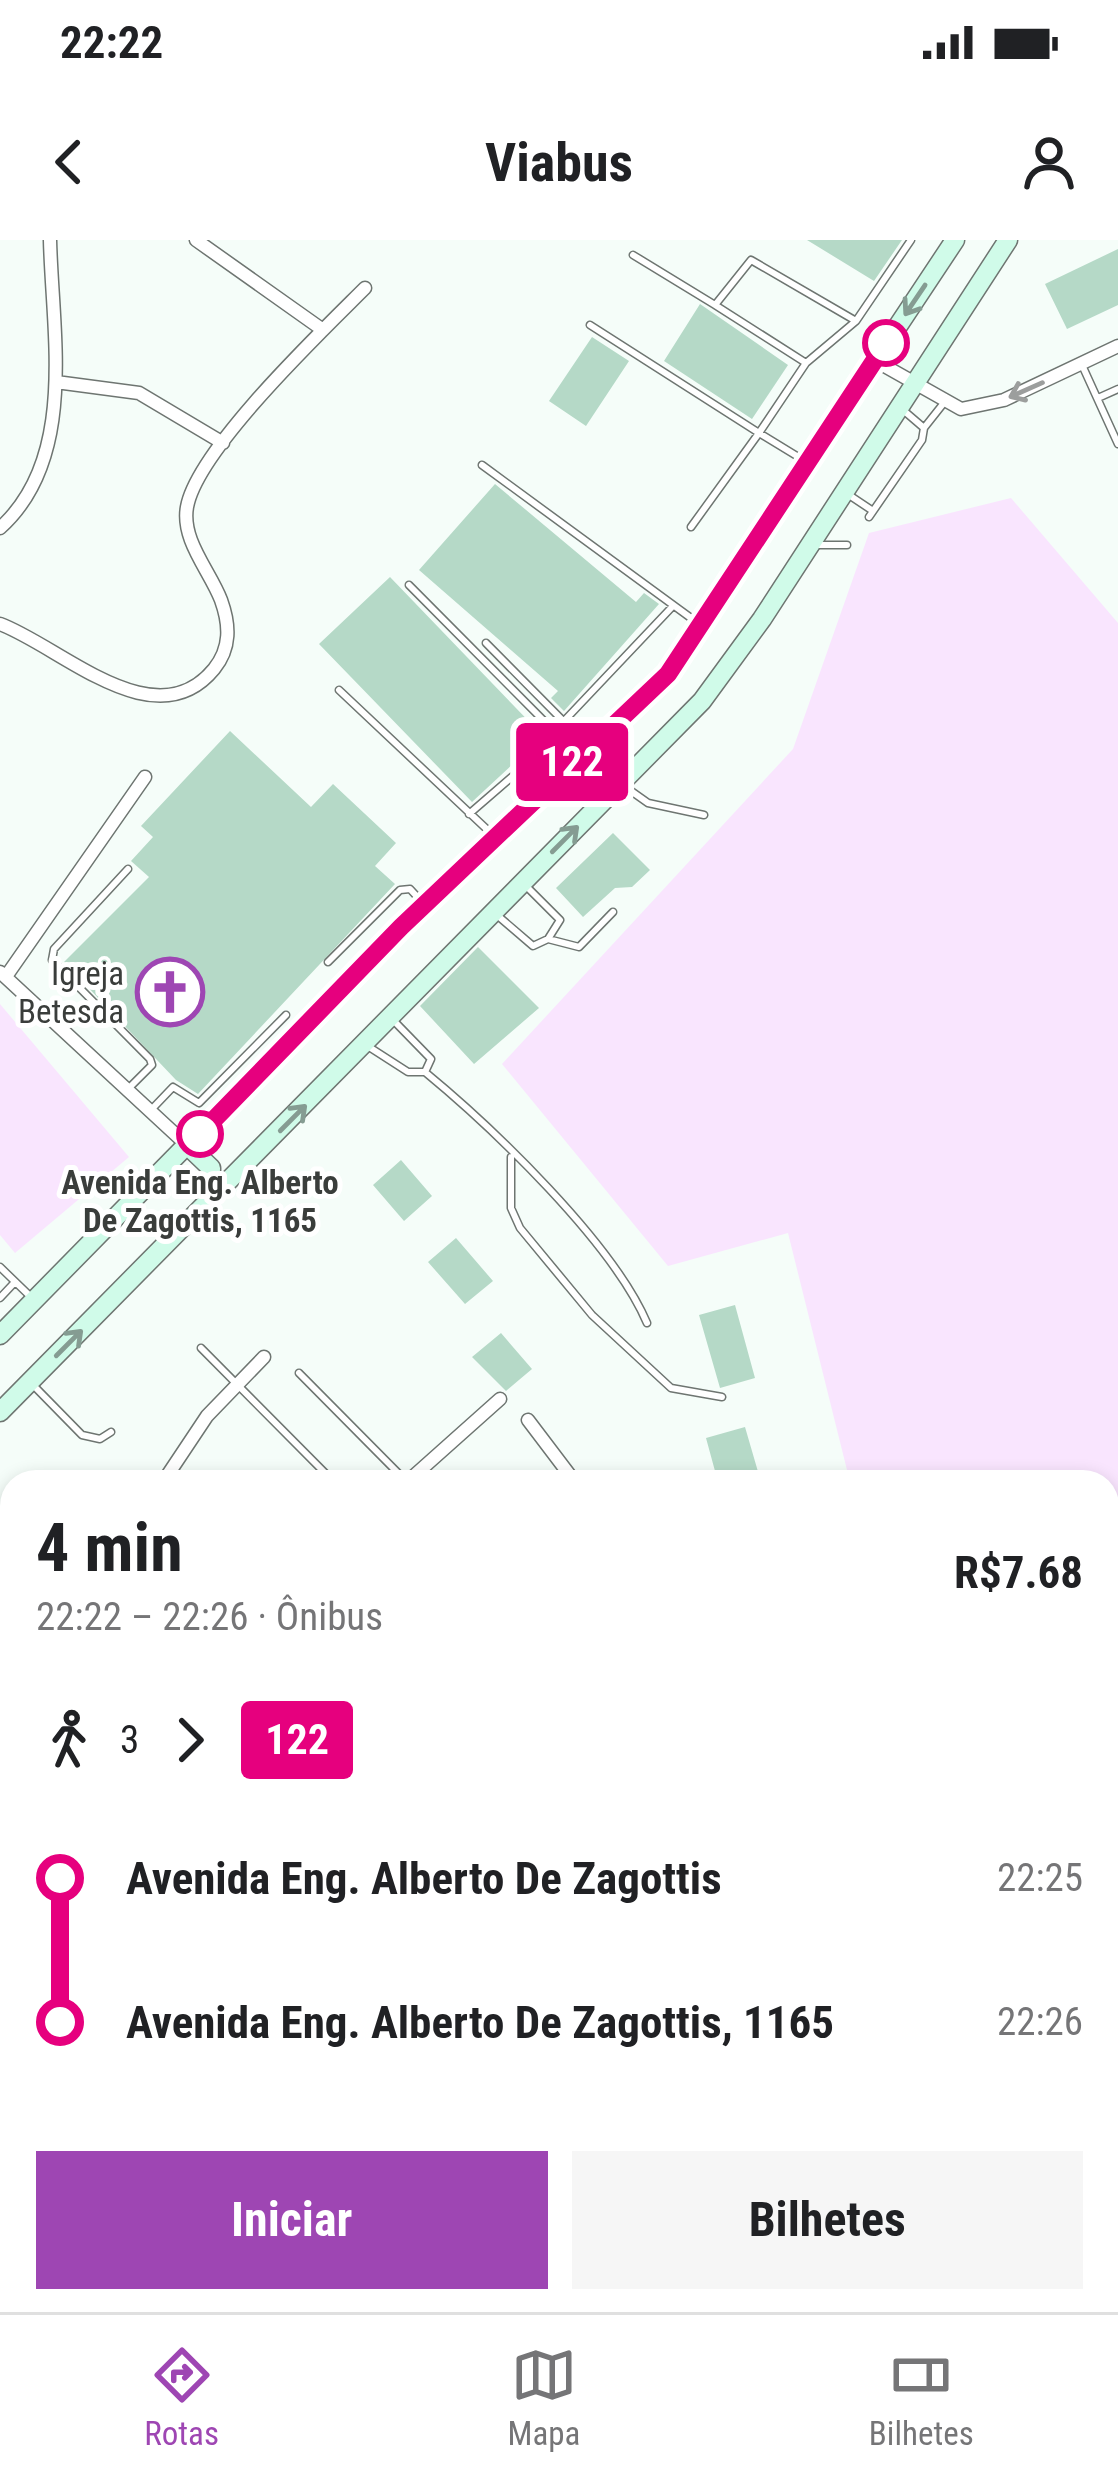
<!DOCTYPE html>
<html lang="pt">
<meta charset="utf-8">
<style>
:root{--surface:#fff;--page:#f6f6f6;--text:#202124;--muted:#757577;--line:#e0e0e0;--accent:#9e46b3}
body{margin:0;font-family:"Roboto Condensed",sans-serif;background:var(--page);color:var(--text);height:100vh;display:flex;flex-direction:column;font-size:45px;white-space:nowrap}
*{box-sizing:border-box;margin:0}
p{font-size:39px;color:var(--muted)}
.icon{flex:none;width:66px;height:66px;fill:none;stroke:currentColor;stroke-width:2;stroke-linecap:round;stroke-linejoin:round}
.map{position:relative;flex:1;overflow:hidden}
.sheet{position:absolute;left:0px;top:1230px;width:1119px;height:843px;display:flex;flex-direction:column;background:var(--surface);border-radius:36px 36px 0 0;box-shadow:0 6px 18px #0003}
.sheet>*{flex:none}
.badge{padding:0 24px;border-radius:9px;font-size:42px;line-height:78px}
.map>.badge{position:absolute;translate:-50% -50%;box-shadow:0 0 0 6px #fff}
.legs{display:flex;align-items:center;gap:18px;height:132px;padding:0 36px;font-size:39px}
.legs p{margin-inline-start:auto}
.headline{display:flex;align-items:center;justify-content:space-between;height:204px;padding:0 36px}
h1{font-size:66px;font-weight:700;line-height:90px}
.button{display:flex;gap:24px;margin-top:auto;padding:24px 36px}
.button a{flex:1;height:138px;border-radius:0px;background:var(--accent);color:#fff;font-size:48px;font-weight:700;line-height:138px;text-align:center}
.button a+a{background:var(--page);color:var(--text)}
ul{padding:0 36px;list-style:none}
li{display:flex;align-items:center;gap:42px;height:144px;font-size:45px}
li i{display:grid;place-items:center;width:18px;height:100%;margin:0 15px;background:currentColor}
li i::after{content:'';width:30px;height:30px;margin:-15px;border:9px solid;border-radius:50%;background:var(--surface)}
li p{margin-inline-start:auto}
li:first-child i{background:linear-gradient(#0000 50%,currentColor 0)}
li:last-child i{background:linear-gradient(currentColor 50%,#0000 0)}
.status{display:flex;justify-content:space-between;align-items:center;height:84px;padding:0 60px;background:var(--surface);direction:ltr}
.status svg{height:33px;fill:currentColor}
header{display:flex;justify-content:space-between;align-items:center;height:156px;padding:0 36px;background:var(--surface);font-size:54px;font-weight:700}
.tab-bar{display:flex;justify-content:space-around;align-items:center;height:168px;border-top:3px solid var(--line);background:var(--surface);font-size:33px;color:var(--muted)}
.tab-bar a{display:grid;justify-items:center;gap:6px}
.tab-bar .on{color:var(--accent)}
.map>svg:first-child{display:block}
</style>
<div class="status"><b>22:22</b><svg viewBox="0 0 49 12"><path d="M0 12V9h3v3zM5 12V6h3v6zM10 12V3h3v9zM15 12V0h3v12zM26 1h20v11H26zM47 4h2v5h-2z"/></svg></div>
<header><svg class="icon" aria-label="back" viewBox="0 0 24 24"><path d="M15 5l-7 7 7 7"/></svg>Viabus<svg class="icon" aria-label="person" viewBox="0 0 24 24"><circle cx="12" cy="8" r="4"/><path d="M4 21q1-7 8-7t8 7"/></svg></header>
<div class="map">
<svg width="1118" height="2072" viewBox="0 0 1118 2072">
<rect width="100%" height="100%" fill="#f5fdf9"/>
<path fill="#f9e5fe" d="M1011 258 1118 383V2072H241L247 2061H1107V1242H850L788 993 668 1026 502 824 793 509 869 293Z
M0 764 129 917 15 1013 0 995Z"/>
<path fill="#b5d9c7" d="M807 0H902L874 41Z
M1118 9V65L1067 89 1045 44Z
M700 64 788 125 752 179 664 121Z
M592 97 629 121 586 186 549 161Z
M495 244 636 362 644 353 659 364 564 471 551 458 558 451 419 330Z
M390 337 543 496 472 562 319 404Z
M230 491 311 567 333 544 396 603 375 626 395 644 198 854 176 840 64 722 149 637 131 621 153 597 141 586Z
M613 593 650 630 632 647 615 648 583 677 556 648Z
M478 707 539 768 474 824 420 766Z
M401 920 432 956 404 981 373 945Z
M456 998 493 1041 465 1064 428 1022Z
M735 1065 755 1138 720 1148 699 1075Z
M501 1093 532 1129 506 1151 472 1117Z
M745 1187 761 1242H718L706 1198Z"/>
<g fill="none" stroke-linecap="round" stroke-linejoin="round">
<defs>
<path id="lane" d="M633 15 715 65 751 20 856 81
M715 65 806 123
M590 85 759 193 806 123 856 81 911 0
M1082 125 1118 204
M1098 158 1118 149
M924 188 943 164
M482 225 695 381
M846 253 873 271
M869 277 922 200 924 188 903 170
M691 287 759 193 805 221
M814 305H847
M409 345 550 487 551 503 469 574
M486 403 587 505
M339 450 494 596
M564 481 672 367
M624 546 648 563 704 575
M128 629 54 709 52 720 150 819 152 825 128 849
M498 676 533 706 548 699 560 680 525 645
M548 699 579 707 613 672
M328 722 400 650 410 649 422 662
M394 781 431 819 425 832
M366 805 408 832H425C493 888 613 1003 647 1083
M151 870 173 847 199 863 286 775
M511 917V968L520 988 592 1075 671 1148 722 1157
M0 1027 32 1058
M0 1058 15 1042
M201 1108 334 1242
M299 1133 406 1241
M32 1144 82 1195 100 1199 111 1192"/>
<path id="street" d="M196 0 323 90
M874 120 961 169 1004 160 1118 106
M56 142 139 153 223 203
M0 288C78 218 52 92 50 0
M0 384C60 406 155 501 214 429 231 408 230 385 221 360 210 331 181 300 187 267 197 210 321 92 365 48
M0 732 188 906
M7 735 145 537
M528 1180 575 1242
M163 1242 207 1176 264 1117
M407 1242 500 1159
M0 1493 12 1475
M0 1692 12 1687
M0 1755 12 1761
M213 2061 222 2066
M25 2072 32 2061"/>
<path id="secondary" d="M188 906 211 928 210 961
M0 1095 401 687 667 434 955 0
M0 1172 702 461 762 379 1008 0"/>
</defs>
<use href="#lane" stroke="#6e7571" stroke-width="9"/>
<use href="#street" stroke="#6e7571" stroke-width="15"/>
<use href="#secondary" stroke="#6e7571" stroke-width="21"/>
<use href="#lane" stroke="#fff" stroke-width="6"/>
<use href="#street" stroke="#fff" stroke-width="12"/>
<use href="#secondary" stroke="#d0fbe9" stroke-width="18"/>
</g>
<defs><path id="oneway-shaft" d="M-6 0H5M1.5-3L5.5 0L1.5 3" fill="none" stroke-width="1.6" stroke-linecap="round" stroke-linejoin="round" transform="scale(3)"/></defs>
<g stroke="#859c92">
<use href="#oneway-shaft" transform="translate(915 60) rotate(124)"/>
<use href="#oneway-shaft" transform="translate(565 599) rotate(-45)"/>
<use href="#oneway-shaft" transform="translate(293 878) rotate(-45)"/>
<use href="#oneway-shaft" transform="translate(69 1103) rotate(-45)"/>
</g>
<use stroke="#9c9e9d" href="#oneway-shaft" transform="translate(1026 150) rotate(156)"/>
<g fill="none" stroke-linecap="round" stroke-linejoin="round">
<defs>
<path id="line-1" d="M200 894 401 687 668 434 886 103"/>
</defs>
<use href="#line-1" stroke="#fff" stroke-width="27"/>
<use href="#line-1" stroke="#e6007e" stroke-width="18"/>
</g>
<defs>
<symbol id="church-ring" viewBox="-11 -11 22 22"><circle r="9.5" fill="#fff" stroke="#9e46b3" stroke-width="1.5"/><path d="M-1.2-6h2.4v3.5h3.3v2.4h-3.3V6h-2.4V-.1h-3.3v-2.4h3.3Z" fill="#9e46b3"/></symbol>
</defs>
<g fill-rule="evenodd">
<use href="#church-ring" x="132" y="714" width="76" height="76"/>
</g>
<g fill="#fff" stroke="#e6007e" stroke-width="6">
<circle cx="886" cy="103" r="21"/>
<circle cx="200" cy="894" r="21"/>
</g>
<g text-anchor="middle" dominant-baseline="central" stroke-width="10" stroke-linejoin="round" paint-order="stroke">
<g font-size="33" fill="#3a3d3b" stroke="#fff" text-anchor="end">
<text x="124" y="733">Igreja<tspan x="124" dy="38">Betesda</tspan></text>
</g>
<g font-size="33" font-weight="bold" fill="#3a3d3b" stroke="#fff">
<text x="200" y="942">Avenida Eng. Alberto<tspan x="200" dy="38">De Zagottis, 1165</tspan></text>
</g>
</g>
</svg>
<b class="badge" style="left:572px;top:522px;background:#e6007e;color:#fff">122</b>
<section class="sheet">
<div class="headline"><div><h1>4 min</h1><p>22:22 – 22:26 · Ônibus</p></div><b>R$7.68</b></div>
<div class="legs"><svg class="icon" aria-label="walk" viewBox="0 0 24 24"><circle cx="13" cy="4" r="2"/><path d="M13 8l-2 6 4 7M11 14l-3 7M7 12l3-4h3l4 4"/></svg>3<svg class="icon" aria-label="forward" viewBox="0 0 24 24"><path d="M9 5l7 7-7 7"/></svg><b class="badge" style="background:#e6007e;color:#fff">122</b></div>
<ul>
<li><i style="color:#e6007e"></i><b>Avenida Eng. Alberto De Zagottis</b><p>22:25</p></li>
<li><i style="color:#e6007e"></i><b>Avenida Eng. Alberto De Zagottis, 1165</b><p>22:26</p></li>
</ul>
<div class="button"><a>Iniciar</a><a>Bilhetes</a></div>
</section>
</div>
<nav class="tab-bar">
<a class="on"><svg class="icon" aria-label="directions" viewBox="0 0 24 24"><path d="M12 3l9 9-9 9-9-9zM9 14v-3h6M13 9l2 2-2 2"/></svg>Rotas</a>
<a><svg class="icon" aria-label="map" viewBox="0 0 24 24"><path d="M3 6l6-2 6 2 6-2v14l-6 2-6-2-6 2zM9 4v14M15 6v14"/></svg>Mapa</a>
<a><svg class="icon" aria-label="tickets" viewBox="0 0 24 24"><path d="M3 7h18v10H3zM15 7v10"/></svg>Bilhetes</a>
</nav>
